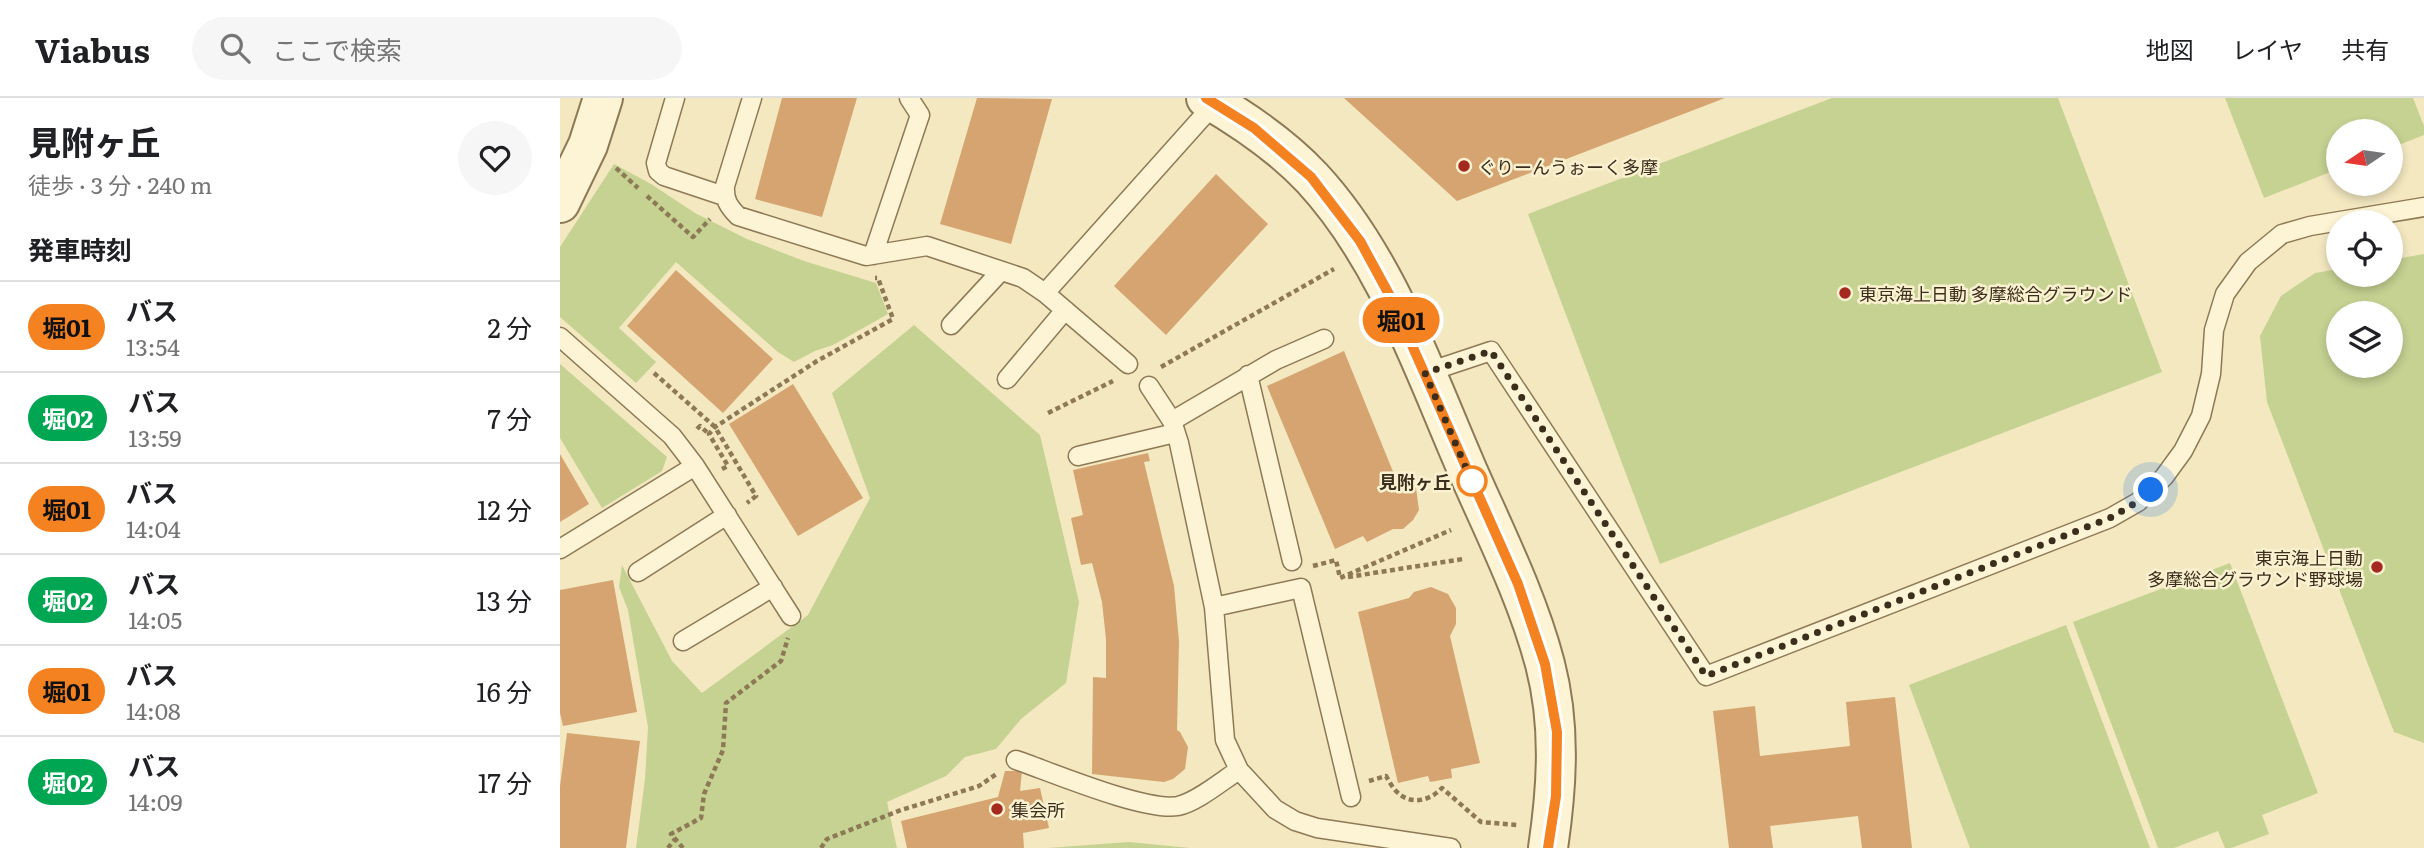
<!DOCTYPE html>
<html lang="ja">
<meta charset="utf-8">
<style>
:root{--surface:#fff;--page:#f6f6f6;--text:#202124;--muted:#757577;--line:#e0e0e0}
body{margin:0;font-family:Literata,"Noto Sans JP",serif;background:var(--page);color:var(--text);height:100vh;display:flex;flex-direction:column;font-size:26px;white-space:nowrap}
*{box-sizing:border-box;margin:0}
p{font-size:23px;color:var(--muted)}
.icon{flex:none;width:38px;height:38px;fill:none;stroke:currentColor;stroke-width:2;stroke-linecap:round;stroke-linejoin:round}
.map{position:relative;flex:1;overflow:hidden}
.drawer{display:flex;flex-direction:column;background:var(--surface);width:560px}
.drawer>*{flex:none}
.badge{padding:0 14px;border-radius:23px;font-size:24px;line-height:46px}
.needle{width:46px;rotate:257deg}
.fabs{position:absolute;left:1766px;top:21px;display:grid;gap:14px}
.fabs a{display:grid;place-items:center;width:77px;height:77px;border-radius:50%;background:var(--surface);box-shadow:0 4px 10px #0003;font-size:35px}
.you{position:absolute;width:35px;height:35px;margin:-18px;border:5px solid #fff;border-radius:50%;background:#1a73e8;box-shadow:0 0 0 10px #1a73e833}
.map>.badge{position:absolute;translate:-50% -50%;box-shadow:0 0 0 4px #fff}
h2{padding:0 28px;font-size:26px;line-height:63px}
.round{display:grid;place-items:center;flex:none;width:74px;height:74px;border-radius:37px;background:var(--page)}
.head{display:flex;align-items:center;justify-content:space-between;height:119px;padding:0 28px}
h1{font-size:33px;font-weight:800;line-height:52px}
ul{padding:0;list-style:none}
li{display:flex;align-items:center;gap:21px;height:91px;padding:0 28px;border-top:2px solid var(--line)}
li div{flex:1}
li b{display:block;font-size:26px}
li em{font-style:normal}
li .badge{min-width:77px;font-weight:700;text-align:center}
header{display:flex;align-items:center;gap:42px;box-sizing:border-box;height:98px;padding:0 35px;background:var(--surface);border-bottom:2px solid var(--line)}
header strong{font-size:33px}
nav{display:flex;gap:38px;margin-inline-start:auto;font-size:24px}
.search{width:490px;height:63px;background:var(--page);display:flex;align-items:center;gap:18px;box-sizing:border-box;padding:0 24px;border-radius:38px;color:var(--muted);font-size:26px}
main{display:flex;flex:1;min-height:0}
.map>svg:first-child{display:block}
</style>
<header>
<strong>Viabus</strong>
<div class="search"><svg class="icon" aria-label="search" viewBox="0 0 24 24"><circle cx="10" cy="10" r="6"/><path d="M15 15l6 6"/></svg>ここで検索</div>
<nav><a>地図</a><a>レイヤ</a><a>共有</a></nav>
</header>
<main>
<section class="drawer">
<div class="head"><div><h1>見附ヶ丘</h1><p>徒歩 · 3 分 · 240 m</p></div><a class="round"><svg class="icon" aria-label="heart" viewBox="0 0 24 24"><path d="M12 20l-8-8c-3-5 5-10 8-4 3-6 11-1 8 4z"/></svg></a></div>
<h2>発車時刻</h2>
<ul>
<li><span class="badge" style="background:#f58220;color:#111">堀01</span><div><b>バス</b><p>13:54</p></div><em>2 分</em></li>
<li><span class="badge" style="background:#00a651;color:#fff">堀02</span><div><b>バス</b><p>13:59</p></div><em>7 分</em></li>
<li><span class="badge" style="background:#f58220;color:#111">堀01</span><div><b>バス</b><p>14:04</p></div><em>12 分</em></li>
<li><span class="badge" style="background:#00a651;color:#fff">堀02</span><div><b>バス</b><p>14:05</p></div><em>13 分</em></li>
<li><span class="badge" style="background:#f58220;color:#111">堀01</span><div><b>バス</b><p>14:08</p></div><em>16 分</em></li>
<li><span class="badge" style="background:#00a651;color:#fff">堀02</span><div><b>バス</b><p>14:09</p></div><em>17 分</em></li>
</ul>
</section>
<div class="map">
<svg width="1864" height="750" viewBox="0 0 1864 750">
<rect width="100%" height="100%" fill="#f3e8c0"/>
<path fill="#c5d292" fill-rule="evenodd" d="M1272 0H1498L1602 274 1100 466 968 116Z
M1665 0H1853L1864 28V37L1831 50 1830 33H1778V71L1704 100Z
M54 66 91 86 135 115 187 141 244 163 316 185 328 216 273 247 255 253 234 264 218 254 116 164 59 230 96 264 76 285 0 219V149Z
M1864 156V645L1834 634 1707 304 1700 238 1721 198 1755 175 1778 171V177H1830L1831 162ZM1778 215H1830V268H1778Z
M354 227 480 337 519 504 506 585 461 621 436 651 405 659 386 678 327 704 337 750H76L85 681 88 629 68 512 59 489 62 467 112 563 142 595 248 517 310 400 272 295Z
M0 266 107 359 102 373 42 410 0 340Z
M1670 465 1758 695 1702 717 1709 736 1671 750H1665L1658 733 1614 750H1598L1513 524Z
M1506 527 1590 750H1410L1349 587Z
M569 744 630 750H488Z"/>
<path fill="#d5a471" d="M222 0H297L262 119 195 101Z
M417 0 492 1 451 146 380 126Z
M784 0H1165L897 103Z
M656 76 708 126 606 237 554 188Z
M116 172 213 261 163 315 67 228Z
M784 253 836 381 856 390 859 412 853 422 843 431H833L807 444 803 438 775 451 707 288Z
M233 286 303 400 238 438 169 326Z
M588 355 590 363 584 364 614 488 619 543 617 632 620 634 628 649 625 671 613 681 604 684 532 676 533 579 546 580V541L542 504 532 465 521 467 511 420 523 417 513 372Z
M0 356 29 406 0 424Z
M53 482 77 614 3 628 0 615V492Z
M871 489 888 496 896 510V526L890 538 920 665 891 671 892 680 870 684 868 678 838 685 798 514 849 500 854 494Z
M1335 599 1352 750H1302L1298 718 1210 728 1213 750H1169L1153 613 1195 608 1200 658 1290 648 1286 604Z
M7 635 80 643 66 750H0V688Z
M445 673H462L460 693 480 690 489 730 463 735 464 750H347L341 723 438 699Z"/>
<g fill="none" stroke-linecap="round" stroke-linejoin="round">
<defs>
<path id="service" d="M115 0 96 65 98 73 104 78 164 98
M192 0 165 88C164 102 169 109 178 118L306 158 367 148 463 180 485 195 655 5
M313 157 360 17 349 0
M485 195 568 266
M391 227 440 174
M0 239 112 338 135 368 231 518
M865 275 931 253 1146 578 1550 420 1578 404 1604 379 1623 353 1641 318 1651 276 1654 232 1665 196 1688 164 1722 136 1750 128 1864 109
M688 277 732 463
M447 281 505 212
M589 288 612 323 619 345 654 509 665 642 679 672
M612 323 716 262 764 241
M518 358 615 335
M0 451 135 368
M78 474 167 417
M654 509 741 490 791 699
M123 543 213 489
M456 662C491 674 585 714 618 708 637 704 663 682 679 672L715 711 735 723 757 730 891 750"/>
<path id="tertiary" d="M646 0C684 22 722 48 752 80 826 160 863 270 906 369 934 433 967 498 985 566 1001 627 997 689 988 750
M0 105 28 47 43 0"/>
</defs>
<use href="#service" stroke="#8e7956" stroke-width="21"/>
<use href="#tertiary" stroke="#8e7956" stroke-width="42"/>
<path stroke="#8e7956" stroke-width="4.5" stroke-dasharray="5 3.5" stroke-linecap="butt" d="M56 70 78 90
M87 98 133 139 150 121
M601 269 774 171
M94 275 155 329 196 398 187 405
M488 315 553 283
M137 331 140 328 149 336
M162 371 168 368 149 336 155 329 257 263 333 221 318 180H315
M753 468 776 462 780 480 891 432
M788 479 903 461
M809 683 826 678C829 683 832 689 836 693 850 708 870 703 882 690L921 724 957 727
M108 750 115 741
M123 750 111 736 141 720 144 696 163 652 166 605 221 563 228 540
M261 750 267 741 341 712 419 688 438 675"/>
<use href="#service" stroke="#fcf4d4" stroke-width="18"/>
<use href="#tertiary" stroke="#fcf4d4" stroke-width="38"/>
</g>
<g fill="none" stroke-linecap="round" stroke-linejoin="round">
<defs>
<path id="line" d="M646 0 694 30 751 79 800 143 831 200 958 486 985 566 997 634 996 698 988 750"/>
</defs>
<use href="#line" stroke="#fff" stroke-width="16"/>
<use href="#line" stroke="#f58220" stroke-width="10"/>
<path stroke="#3c2e1c" stroke-width="7" stroke-dasharray="0 12.6" d="M912 383 916 393 865 275 931 253 1146 578 1550 420 1577 404 1591 392"/>
</g>
<g fill="#a42a1f" stroke="#f9f1d0" stroke-width="2.5">
<circle cx="904" cy="68" r="7"/>
<circle cx="1285" cy="195" r="7"/>
<circle cx="1817" cy="469" r="7"/>
<circle cx="437" cy="711" r="7"/>
</g>
<circle fill="#fff" stroke="#f58220" stroke-width="3.5" cx="912" cy="383" r="14"/>
<g text-anchor="middle" dominant-baseline="central" stroke-width="5" stroke-linejoin="round" paint-order="stroke">
<g font-size="18" fill="#3c2e1c" stroke="#f9f1d0" text-anchor="start">
<text x="918" y="68">ぐりーんうぉーく多摩</text>
<text x="1299" y="195">東京海上日動 多摩総合グラウンド</text>
<text x="1803" y="459" text-anchor="end">東京海上日動<tspan x="1803" dy="21">多摩総合グラウンド野球場</tspan></text>
<text x="451" y="711">集会所</text>
</g>
<g font-size="18" font-weight="bold" fill="#3c2e1c" stroke="#f9f1d0" text-anchor="end">
<text x="891" y="383">見附ヶ丘</text>
</g>
</g>
</svg>
<div class="fabs">
<a><svg class="needle" viewBox="-14 -14 28 28"><path d="M0-13l5 13h-10z" fill="#e53935"/><path d="M0 13l5-13h-10z" fill="#757577"/></svg></a>
<a><svg class="icon" aria-label="locate" viewBox="0 0 24 24"><circle cx="12" cy="12" r="6"/><path d="M12 2v4M12 18v4M2 12h4M18 12h4"/></svg></a>
<a><svg class="icon" aria-label="layers" viewBox="0 0 24 24"><path d="M12 4l9 5-9 5-9-5zM3 14l9 5 9-5"/></svg></a>
</div>
<div class="you" style="left:1591px;top:392px"></div>
<b class="badge" style="left:841px;top:222px;background:#f58220;color:#111">堀01</b>
</div>
</main>
